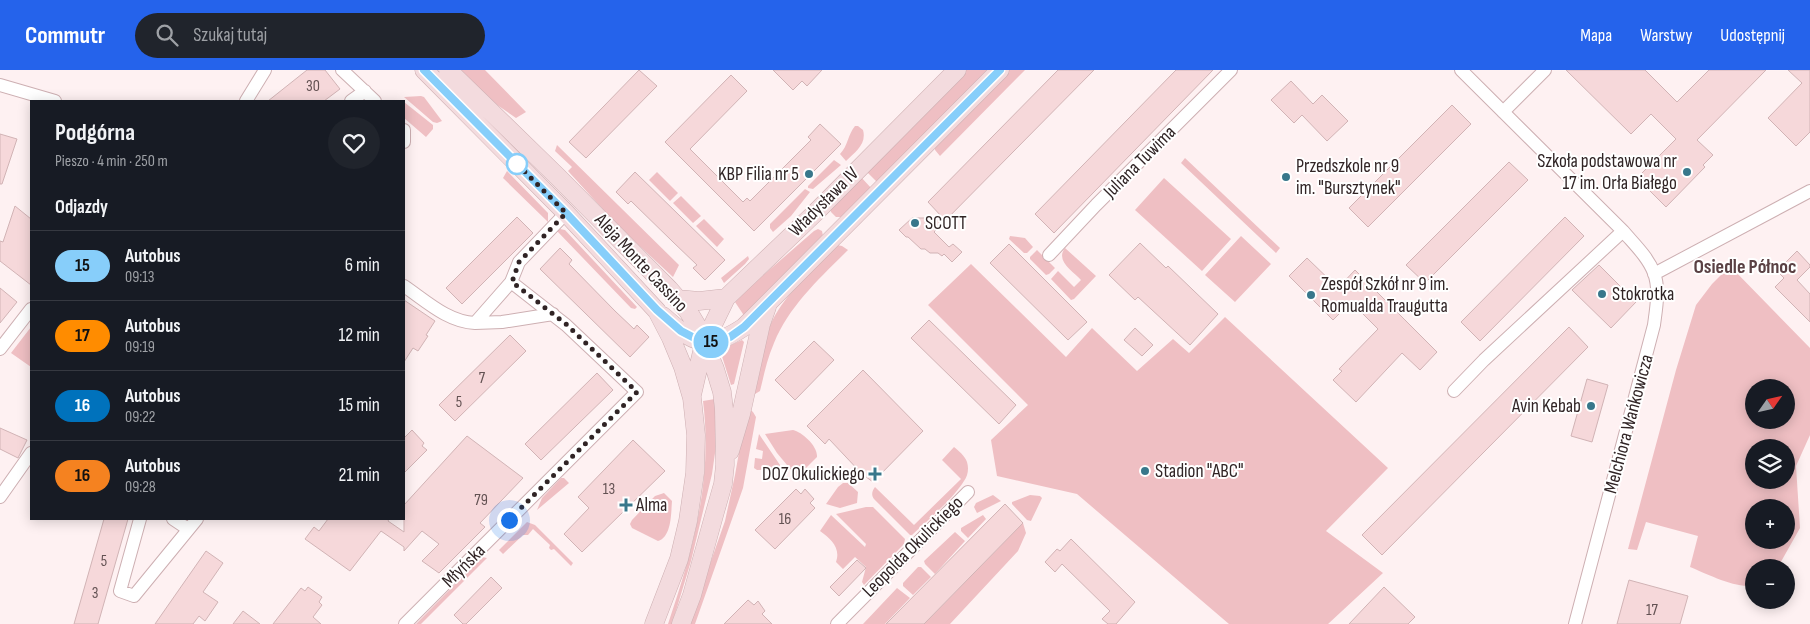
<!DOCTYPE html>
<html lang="pl">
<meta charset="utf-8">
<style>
:root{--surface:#171b24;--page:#20242c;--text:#f1f3f6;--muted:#9ea1a6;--line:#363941;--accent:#2563eb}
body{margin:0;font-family:"Sofia Sans Condensed",sans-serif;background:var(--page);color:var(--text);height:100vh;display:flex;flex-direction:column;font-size:19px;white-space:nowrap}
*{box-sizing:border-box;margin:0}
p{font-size:16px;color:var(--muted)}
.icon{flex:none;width:28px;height:28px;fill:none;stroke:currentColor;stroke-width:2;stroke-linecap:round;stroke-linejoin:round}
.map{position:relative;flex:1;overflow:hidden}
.drawer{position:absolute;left:30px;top:30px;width:375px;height:420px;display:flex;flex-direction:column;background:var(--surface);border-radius:0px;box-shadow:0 2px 12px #0003}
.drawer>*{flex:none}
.badge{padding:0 10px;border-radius:16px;font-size:18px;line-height:32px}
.needle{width:32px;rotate:56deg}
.buttons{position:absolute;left:1745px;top:309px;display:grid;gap:10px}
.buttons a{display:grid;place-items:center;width:50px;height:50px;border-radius:50%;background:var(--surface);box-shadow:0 2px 12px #0003;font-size:25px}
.you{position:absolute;width:25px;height:25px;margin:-12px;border:4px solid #fff;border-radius:50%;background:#1a73e8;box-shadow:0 0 0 8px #1a73e833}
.map>.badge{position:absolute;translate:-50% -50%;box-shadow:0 0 0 2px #fff}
h2{padding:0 25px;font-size:19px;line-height:45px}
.round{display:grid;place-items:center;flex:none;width:52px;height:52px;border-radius:26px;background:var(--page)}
.summary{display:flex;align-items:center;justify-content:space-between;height:85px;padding:0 25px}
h1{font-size:24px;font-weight:700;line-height:38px}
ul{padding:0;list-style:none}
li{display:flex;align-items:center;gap:15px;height:70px;padding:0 25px;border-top:1px solid var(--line)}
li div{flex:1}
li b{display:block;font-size:19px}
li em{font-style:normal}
li .badge{min-width:55px;font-weight:700;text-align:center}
header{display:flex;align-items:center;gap:30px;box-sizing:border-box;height:70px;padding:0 25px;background:var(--accent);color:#fff}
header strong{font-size:24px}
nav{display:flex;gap:28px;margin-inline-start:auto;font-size:18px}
.search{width:350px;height:45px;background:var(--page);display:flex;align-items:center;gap:12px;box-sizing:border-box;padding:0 18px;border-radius:28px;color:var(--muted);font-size:19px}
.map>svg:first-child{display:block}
</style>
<header>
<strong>Commutr</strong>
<div class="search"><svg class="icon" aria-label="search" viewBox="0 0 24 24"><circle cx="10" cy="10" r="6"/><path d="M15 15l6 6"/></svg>Szukaj tutaj</div>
<nav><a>Mapa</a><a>Warstwy</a><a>Udostępnij</a></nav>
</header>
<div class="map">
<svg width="1810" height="554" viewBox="0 0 1810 554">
<rect width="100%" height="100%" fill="#fef1f2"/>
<path fill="#efbfc3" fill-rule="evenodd" d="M458 0H485L526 42 516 48 487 28Z
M965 0H990L878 113 867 102Z
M1009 0H1025L940 86 935 80V74Z
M421 26 424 27 442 51 437 53 433 52 404 27Z
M404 32 433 55V59L426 67 404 48Z
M855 56H858L863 60C867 74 855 82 846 91L840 84C848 76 848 64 855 56Z
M557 75 679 195 673 207 619 157 568 101 572 97 555 81Z
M1185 88 1280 178 1276 183 1181 93Z
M834 90 841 95 813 119 808 118V116Z
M507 101 548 143V152L503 108Z
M657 102 678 123 670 131 649 110Z
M860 106 872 119 843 147H836L831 142 830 138Z
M1164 108 1231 169 1202 201 1135 140Z
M805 119 810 122 791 146 773 162 770 158V154Z
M681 126 701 146 693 153 673 133Z
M704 149 724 169 717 177 696 156Z
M560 159 565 160 637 237 635 239 631 238 557 161Z
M818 159 822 161 823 166 745 247 735 232 752 215 814 161Z
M1010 166 1025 168 1033 177 1027 183H1024L1009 169Z
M1241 166 1271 194 1235 232 1205 205Z
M837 175 842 176 848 180C820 208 789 236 774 273 767 289 764 305 760 321L755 324 751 323C756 303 760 282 767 263 780 227 811 202 837 175Z
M1065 178 1096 206 1074 229 1071 230 1051 209 1058 201 1074 217 1081 210C1073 201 1055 191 1065 178Z
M1037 180 1055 198 1049 204 1046 205 1030 189V187Z
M748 186 749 189 745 194 724 213 721 208Z
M971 194 1066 287 1092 258 1137 301 1173 269 1189 283 1225 247 1388 398 1326 461 1383 503 1328 554H1229L1077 424 997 406 991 370 1028 335 928 235Z
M1730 196 1810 278V365L1796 396 1800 458 1778 497 1754 498V515C1738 520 1705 503 1690 497L1698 466 1646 452 1637 480 1628 479 1676 300 1696 235 1712 214ZM1754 318H1786V350H1754ZM1754 378H1786V410H1754ZM1754 438H1786V470H1754Z
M31 257V297L11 283Z
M742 270 744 272 734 314 731 315 720 280Z
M715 329 717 369 712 404 691 491 672 554H668C693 480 713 410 703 331Z
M747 337 753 342 756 347 743 418 695 554H689L725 451 735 405Z
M793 360C802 362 818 376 817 387L797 407 777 383 765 364Z
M759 364 780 395 779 399 757 400 754 398 755 388 762 389 763 381 756 379Z
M954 377C959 381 965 386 967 392 969 398 968 406 964 411 952 430 929 449 912 465H910L874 429C871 425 872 421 875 417L914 455 961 409 942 390Z
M561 408H564L569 413 537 440 542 428Z
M843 413H848L858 422 857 433 840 438 826 434 838 417Z
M664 423 672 431C671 442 672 467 658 471L632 458 630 454 632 450 655 426Z
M993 425 1001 431 977 443 974 437 976 433Z
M1030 425 1040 426 1042 428 1031 451 1027 450 1012 434V432Z
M866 437H873L905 469 904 474 864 515 862 512 866 497 855 487 843 499 836 492C841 478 831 469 820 461L831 445 865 477 866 474 836 444Z
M983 445 986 449 968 468 961 461V458Z
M527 452 535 455 573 493 571 496 554 479 551 480 549 478 550 475 533 459 528 465H523L503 484 499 480Z
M1023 453 1026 463 1018 481 950 554H924Z
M955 462 965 471 935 504 925 494 924 491Z
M482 487 487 488 421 554H416Z
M918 497H921L931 507 913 525 903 516V513Z
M897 518 910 528 885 554H863Z"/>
<path fill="#f6d8da" stroke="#d1b3b5" d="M307 0H325L340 19 324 31H268Z
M639 0 657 16 586 88 569 72Z
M773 0H822L807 16 802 11 793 20Z
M1058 0H1094L934 162 949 177 953 174 962 182 952 192 944 184 942 186 938 183H930L925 179H921L908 167H906L899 160 912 148H943L928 132Z
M1176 0H1213L1054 163 1035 144Z
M1566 0H1645L1677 32 1709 0H1766L1697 70 1713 85 1703 95 1705 97 1666 137 1637 108 1676 69 1651 44 1631 64Z
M1788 0H1810V62L1796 76 1768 48 1802 13Z
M731 5 747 21 690 79 743 132 747 128 750 131 811 70 808 67 820 54 841 74 754 161 665 72Z
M1291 11 1313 34 1322 25 1348 51 1327 71 1302 45 1294 53 1271 30Z
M1452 35 1471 54 1368 157 1349 138Z
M0 64 17 69 2 114H0Z
M1509 92 1528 110 1425 213 1406 195Z
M635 102 725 190 705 210 693 198 697 195 673 172 631 131 628 134 616 122Z
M15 136 31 149V215L0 191V171L3 172Z
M517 147 533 163 462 234 446 218Z
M1565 147 1584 166 1480 271 1461 252Z
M1140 173 1166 198 1168 196 1218 244 1190 275 1138 227 1135 230 1109 205Z
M1009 174 1087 252 1068 270 990 193Z
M560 178 572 190 569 194 615 241 634 259 637 255 649 267 630 287 540 199Z
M1797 181 1810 195V197L1797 210 1810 224V252L1775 217 1784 208 1777 201Z
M1307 188 1338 218 1355 200 1437 282 1420 300 1402 283 1356 332 1333 310 1342 301 1339 299 1378 259 1351 232 1333 250 1289 206Z
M1599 195 1636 232 1611 258 1572 220Z
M0 218 17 232 0 253Z
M404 230 435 251 426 265 428 266 418 281 413 278 404 292Z
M929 250 1016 335 999 354 911 268Z
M1569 257 1588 277 1382 485 1362 465Z
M1135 258 1153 275 1142 286 1124 270Z
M510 265 526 281 455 351 439 335Z
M814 271 834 290 795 330 775 310Z
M863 300 923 361 873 412 862 404 829 369 825 374 807 356Z
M597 303 613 320 541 390 525 374Z
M1587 309 1608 315 1592 372 1571 366Z
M0 358 27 370 18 388 0 379Z
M412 360 424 373 422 376 427 380 404 403V368Z
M467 366 523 408 480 453 485 457 439 503 422 491 439 474 422 461 404 481V477L381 461 350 501 305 469 314 457 319 461 328 449H389L388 451 404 462V435Z
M633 370 665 401 582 482 564 464 589 438 578 427Z
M796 419 801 424 805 419 814 429 810 433 815 438 775 479 755 460Z
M1005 434 1023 453 924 554H886Z
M104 449H128L98 554H74Z
M1071 469 1135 532 1116 554H1108L1102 549 1110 541 1062 494 1055 502 1045 492 1057 479 1060 481Z
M206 481 223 493 203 522 218 532 205 551 199 546 193 554H155Z
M857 490 866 498 839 526 830 517Z
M491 507 502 518 466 554H463L454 545Z
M1629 510 1688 526 1680 554H1617Z
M308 517 322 527 319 532 322 535 313 547 321 554H273L301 518 305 521Z
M1384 517 1415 547 1408 554H1349Z
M748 530 754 535 758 531 765 541 762 544 772 554H724Z
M243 541 260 554H233Z"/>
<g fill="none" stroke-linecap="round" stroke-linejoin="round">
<defs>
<path id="street" d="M342 0 375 31
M1461 0 1623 161C1634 174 1648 187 1654 203 1660 219 1656 239 1654 255L1575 554
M0 15 55 31
M246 31 265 0
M351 31 365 21
M1503 42 1545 0
M404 60V72
M1049 185 1096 135 1231 0
M1654 204 1810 121
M404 216C426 231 448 252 475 253L511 212 519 192 566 143
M475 253 502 252 553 244
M0 279 31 239
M1454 321 1484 290 1623 161
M0 427 31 383
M140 449 120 521 134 526 197 449
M173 449 188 459
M405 554 637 322 566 255 511 212
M837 554 968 422"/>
<path id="secondary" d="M424 0 566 143 657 241 671 268 683 297 692 328 696 365 695 403 688 451 679 489 654 554
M448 0 556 105 669 219 688 241 697 256 715 299 722 322 724 339 725 395 723 414 715 442 692 525 681 554
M678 229 699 231 726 228
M663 246C693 273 707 282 744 257L1000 0
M692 325 704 273 726 228 816 142 957 0
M730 381 741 344 761 254 767 237"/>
</defs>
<use href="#street" stroke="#cdafb2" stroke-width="14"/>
<use href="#secondary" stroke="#cdafb2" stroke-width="19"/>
<use href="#street" stroke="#fff" stroke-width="12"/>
<use href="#secondary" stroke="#f3dbde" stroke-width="18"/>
</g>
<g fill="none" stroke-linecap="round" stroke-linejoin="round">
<defs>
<path id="line" d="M424 0 566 143 657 240 681 261 704 273 718 271 730 267 744 257 1000 0"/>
</defs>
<use href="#line" stroke="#fff" stroke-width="11"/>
<use href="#line" stroke="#87cefa" stroke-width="8"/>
<path stroke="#302425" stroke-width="5" stroke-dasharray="0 9" d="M509 450 637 322 566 254 512 212 519 192 566 143 517 94"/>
</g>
<circle fill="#fff" stroke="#87cefa" stroke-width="2.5" cx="517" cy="94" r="10"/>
<g fill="#38778b" stroke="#fff" stroke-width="2">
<circle cx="1687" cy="102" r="5"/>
<circle cx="809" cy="104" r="5"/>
<circle cx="1286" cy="107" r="5"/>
<circle cx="915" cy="153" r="5"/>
<circle cx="1602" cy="224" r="5"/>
<circle cx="1311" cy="225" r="5"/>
<circle cx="1591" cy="336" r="5"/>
<circle cx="1145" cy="401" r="5"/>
<path d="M872.5 396.5h5v5h5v5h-5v5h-5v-5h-5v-5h5z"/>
<path d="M623.5 427.5h5v5h5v5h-5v5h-5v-5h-5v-5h5z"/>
</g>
<g text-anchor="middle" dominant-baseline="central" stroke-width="4" stroke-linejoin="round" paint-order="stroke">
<g font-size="16" fill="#625152">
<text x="313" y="16">30</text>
<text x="482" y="308">7</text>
<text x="459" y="332">5</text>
<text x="609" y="419">13</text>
<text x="481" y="430">79</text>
<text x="785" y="449">16</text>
<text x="104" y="491">5</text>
<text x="95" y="523">3</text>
<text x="1652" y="540">17</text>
</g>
<g font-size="19" fill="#302425" stroke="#fff" text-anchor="start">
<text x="1677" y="91" text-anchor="end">Szkoła podstawowa nr<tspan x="1677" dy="22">17 im. Orła Białego</tspan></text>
<text x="1296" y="96">Przedszkole nr 9<tspan x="1296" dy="22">im. "Bursztynek"</tspan></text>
<text x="799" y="104" text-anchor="end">KBP Filia nr 5</text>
<text x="925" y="153">SCOTT</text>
<text x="1321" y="214">Zespół Szkół nr 9 im.<tspan x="1321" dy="22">Romualda Traugutta</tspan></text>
<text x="1612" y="224">Stokrotka</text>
<text x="1581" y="336" text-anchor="end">Avin Kebab</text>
<text x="1155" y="401">Stadion "ABC"</text>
<text x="865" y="404" text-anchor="end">DOZ Okulickiego</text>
<text x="636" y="435">Alma</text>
</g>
<g font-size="19" fill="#302425" stroke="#fff">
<text transform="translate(1140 92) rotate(-45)">Juliana Tuwima</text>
<text transform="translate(824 132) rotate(-45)">Władysława IV</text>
<text transform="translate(641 193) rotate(47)">Aleja Monte Cassino</text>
<text transform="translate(1629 354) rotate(-75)">Melchiora Wańkowicza</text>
<text transform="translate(913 477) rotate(-45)">Leopolda Okulickiego</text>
<text transform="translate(464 496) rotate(-45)">Młyńska</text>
</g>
<g font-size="20" font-weight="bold" fill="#5a4144" stroke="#fff">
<text x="1745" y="197">Osiedle Północ</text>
</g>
</g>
</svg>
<div class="buttons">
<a><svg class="needle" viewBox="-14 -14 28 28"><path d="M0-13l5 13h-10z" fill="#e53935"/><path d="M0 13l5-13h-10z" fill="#9ea1a6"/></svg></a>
<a><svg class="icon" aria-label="layers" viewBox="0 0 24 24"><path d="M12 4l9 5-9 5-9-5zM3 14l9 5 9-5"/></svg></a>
<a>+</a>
<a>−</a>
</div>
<div class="you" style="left:509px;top:450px"></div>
<b class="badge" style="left:711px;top:272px;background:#87cefa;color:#111">15</b>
<section class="drawer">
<div class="summary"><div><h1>Podgórna</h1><p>Pieszo · 4 min · 250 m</p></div><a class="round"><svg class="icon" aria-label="heart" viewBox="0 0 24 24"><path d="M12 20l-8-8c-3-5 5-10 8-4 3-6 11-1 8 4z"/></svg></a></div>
<h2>Odjazdy</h2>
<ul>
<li><span class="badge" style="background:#87cefa;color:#111">15</span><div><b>Autobus</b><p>09:13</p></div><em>6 min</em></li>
<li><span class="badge" style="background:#ff8c00;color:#111">17</span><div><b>Autobus</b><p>09:19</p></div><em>12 min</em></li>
<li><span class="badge" style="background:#0072bc;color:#fff">16</span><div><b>Autobus</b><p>09:22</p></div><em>15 min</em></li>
<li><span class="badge" style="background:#f58220;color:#111">16</span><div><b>Autobus</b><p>09:28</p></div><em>21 min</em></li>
</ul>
</section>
</div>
